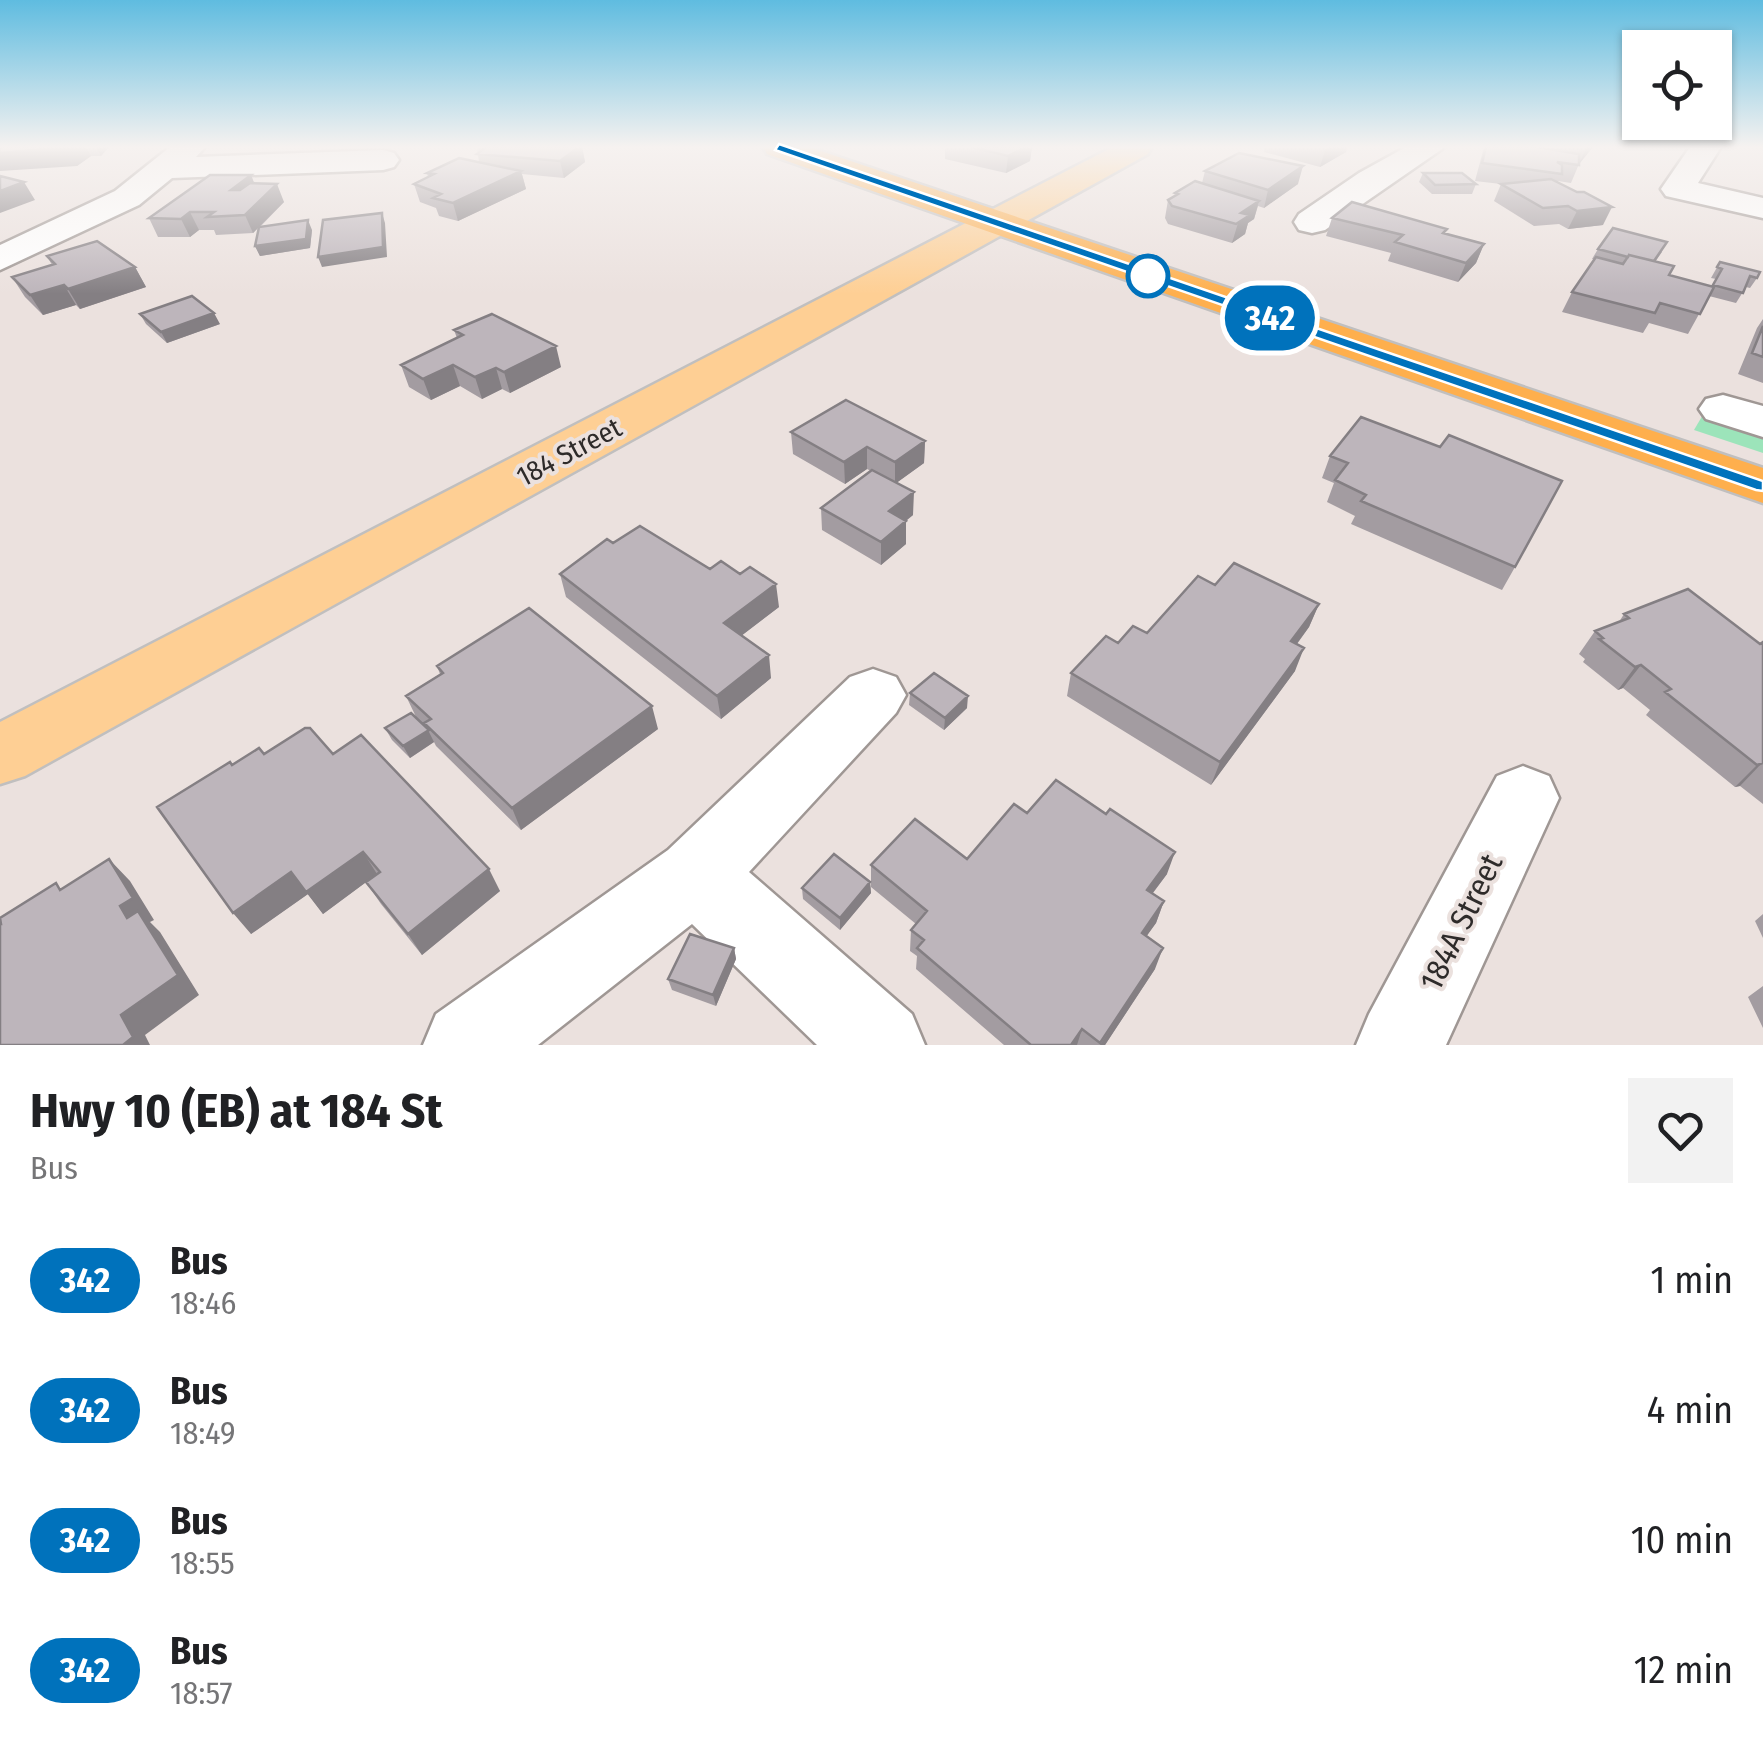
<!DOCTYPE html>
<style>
:root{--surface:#fff;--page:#f2f2f2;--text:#202124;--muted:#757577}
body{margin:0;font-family:"Fira Sans Condensed",sans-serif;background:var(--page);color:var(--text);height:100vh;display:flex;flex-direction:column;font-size:38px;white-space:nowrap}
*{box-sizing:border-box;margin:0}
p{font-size:32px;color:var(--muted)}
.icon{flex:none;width:55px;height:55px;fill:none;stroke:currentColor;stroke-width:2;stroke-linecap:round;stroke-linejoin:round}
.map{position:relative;height:1045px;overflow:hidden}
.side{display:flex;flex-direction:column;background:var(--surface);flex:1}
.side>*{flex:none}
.badge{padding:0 20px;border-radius:32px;font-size:35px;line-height:65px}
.tools{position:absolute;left:1622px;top:30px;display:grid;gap:20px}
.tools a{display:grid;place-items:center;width:110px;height:110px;border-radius:0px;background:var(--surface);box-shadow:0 2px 8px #0004;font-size:50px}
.map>.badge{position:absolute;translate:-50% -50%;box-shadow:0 0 0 5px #fff}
.round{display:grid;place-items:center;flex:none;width:105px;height:105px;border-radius:0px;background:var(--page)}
.headline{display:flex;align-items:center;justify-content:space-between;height:170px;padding:0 30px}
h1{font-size:48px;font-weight:700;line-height:75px}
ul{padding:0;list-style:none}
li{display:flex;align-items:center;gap:30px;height:130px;padding:0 30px}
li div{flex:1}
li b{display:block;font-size:38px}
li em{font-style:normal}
li .badge{min-width:110px;font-weight:700;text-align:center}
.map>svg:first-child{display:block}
</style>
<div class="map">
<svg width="1763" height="1045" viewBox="0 0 1763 1045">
<rect width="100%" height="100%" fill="#ebe1de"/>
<path fill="#9ce4ba" d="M1704 413 1763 432V453L1694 430Z"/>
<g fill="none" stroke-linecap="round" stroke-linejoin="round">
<defs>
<path id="minor" d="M170 147H205L196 157 383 150 394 153 399 160 394 167 383 170 172 178 139 205 0 270V245L115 191Z
M1406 147H1445L1325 230 1312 233 1299 230 1294 222 1299 214 1359 173Z
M1690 147H1721L1698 183 1763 198V218L1666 196 1661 189Z
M1723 395 1763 406V437L1706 419 1699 409 1706 399Z
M873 669 896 677 906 695 896 713 749 872 912 1014 925 1045H817L692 924 538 1045H423L436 1014 668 850 850 677Z
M1523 766 1549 776 1559 798 1446 1045H1356L1369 1014 1497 776Z"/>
<path id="major" d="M1113 147H1152L1148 154 25 776 0 784V722Z"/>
<path id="highway" d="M763 147H809L1763 468V503L767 154Z"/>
</defs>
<use href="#minor" stroke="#9f9794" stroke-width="5"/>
<use href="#major" stroke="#c0bfbf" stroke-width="5"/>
<use href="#highway" stroke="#c0bfbf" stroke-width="5"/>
<use href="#minor" fill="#fff" fill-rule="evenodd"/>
<use href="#major" fill="#fecf94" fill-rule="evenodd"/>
<use href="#highway" fill="#feaf4d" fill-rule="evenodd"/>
</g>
<path fill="#a39ca1" d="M0 147H109L101 156H91L77 166Z
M477 147H582L585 162 564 178 522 174 526 189 458 221 439 216 436 208 420 202 414 184 428 177 427 173 479 162Z
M945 147H1032L1030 161 1006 173 945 159Z
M1265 147H1347L1346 152 1320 167 1264 152Z
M1484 147H1593L1579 164 1571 183 1558 181V182L1603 225 1568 229 1559 224 1534 226 1494 201 1501 184 1475 181Z
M1205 171 1298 184 1264 208 1258 206 1254 219 1248 223 1245 234 1232 243 1168 224 1165 218 1168 200 1174 196 1175 193 1202 183Z
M1423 173 1476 184 1472 194H1432L1419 182Z
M251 175 254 183 284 202 260 227 312 230 310 248 260 256 255 246 258 228 253 233 216 235 214 230H199L190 237H158L149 218Z
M1332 218 1445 233 1484 244 1476 263 1458 282 1388 261 1391 253 1326 236Z
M1598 249 1662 252 1655 262 1669 275 1712 287 1716 279 1711 278 1720 262 1757 278 1750 288 1746 287 1736 303 1709 296 1688 334 1649 323 1643 333 1562 312 1572 292 1595 259H1592Z
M47 256 135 267 146 287 80 309 76 305 43 315 25 297 12 277 52 265Z
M140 314 220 324 167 343 146 324Z
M1763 319V383L1738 374 1757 328Z
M454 330 561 367 510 393 502 389 482 399 460 386 431 400 409 387 401 365 457 338Z
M1361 417 1515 567 1502 590 1351 524 1355 516 1327 502 1334 483 1322 478 1330 456Z
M791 432 925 441 924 463 896 483 913 515 906 521V544L881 565 822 530 821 508 871 471 867 469 845 484 793 454Z
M613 543 710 569 779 607 742 635 771 678 721 719 566 597 560 574Z
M1215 585 1319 604 1309 627 1297 644 1295 671 1211 785 1067 696 1071 673 1118 643 1147 633Z
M1624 614 1760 644 1763 642V804L1740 786 1735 787 1646 715 1650 710 1623 688 1618 690 1583 662 1585 659 1579 654 1595 631 1619 622Z
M437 666 658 729 521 830 436 746 434 742 410 758 392 740 385 728 417 719 406 696 440 674Z
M910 693 967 708 944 730 909 705Z
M264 754H333L500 891 422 955 381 904 366 882 377 874 323 914 308 894 251 934 232 765Z
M1027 813 1167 874 1153 893 1164 901 1156 923 1146 936 1155 969 1105 1045H1004L916 969 917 956 910 951 911 930 916 924 871 887V865L967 859Z
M870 882 871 893 840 930 803 899 802 888Z
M1763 914V938L1755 921Z
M734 948 736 959 716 1006 672 990 668 979Z
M1763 986V1028L1748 997Z"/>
<path fill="#847f83" d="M70 147H86L91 156 77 166 0 171V153Z
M96 147H109L101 156Z
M579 147H582L585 162 564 178 560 161Z
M1024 147H1032L1030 161 1006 173 1008 156Z
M1329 147H1347L1346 152 1320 167 1325 150Z
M1587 147H1593L1579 164Z
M1303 166 1298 184 1264 208 1268 190Z
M521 171 526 189 458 221 453 203Z
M251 175 258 193 231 190Z
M24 182 35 200 0 213V191Z
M277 184 284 202 253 233 245 215Z
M1259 201 1254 219 1248 223 1245 234 1232 243 1241 213Z
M1612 207 1603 225 1568 229 1577 211Z
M190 212 199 230 190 237 181 219Z
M382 213 385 223 387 257 322 267 318 257Z
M308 220 312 230 310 248 260 256 255 246Z
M1484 244 1476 263 1458 282 1466 263Z
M135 267 146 287 80 309 68 289Z
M64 285 76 305 43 315 30 295Z
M214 313 220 324 167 343 161 332Z
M556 346 561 367 510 393 504 372Z
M453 365 460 386 431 400 423 379Z
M496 368 502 389 482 399 475 377Z
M925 441 924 463 895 484V462Z
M867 447V469L845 484 844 462Z
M914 492 913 515 889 534V511Z
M906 521V544L881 565V542Z
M776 584 779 607 728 646 724 623Z
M1319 604 1309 627 1282 664 1291 641Z
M1304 648 1295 671 1211 785 1220 762Z
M769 655 771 678 721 719 717 696Z
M1641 665 1623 688 1618 690 1635 667Z
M968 696 967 708 944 730 945 718Z
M652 706 658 729 521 830 512 808Z
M428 730 434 742 410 758 403 746Z
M1762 763 1740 786 1735 787 1757 765Z
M363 852 377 874 323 914 306 892Z
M1175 852 1167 874 1139 911 1147 890Z
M109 859 130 881 154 920 150 922 160 932 199 995 145 1035 150 1045H123L121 1015 127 918 120 906Z
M489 869 500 891 422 955 408 934Z
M291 872 308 894 251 934 233 913Z
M870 882 871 893 840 930V918Z
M1164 901 1156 923 1134 954 1142 933Z
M734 948 736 959 716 1006 713 995Z
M1163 948 1155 969 1105 1045H1100Z
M1082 1029 1077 1045H1071Z"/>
<path fill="#bdb5bb" stroke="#847f83" stroke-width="2.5" d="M0 147H70L0 153Z
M486 147H579L560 161 477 154Z
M971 147H1026L1008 156Z
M1486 147H1537L1579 154V165L1557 162 1562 165V174L1482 163Z
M1239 153 1303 166 1268 190 1205 171Z
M459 158 521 171 453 203 433 198 441 194 414 184 434 174 427 173Z
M1423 173H1462L1476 184 1435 185Z
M210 175H251L231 190H240L250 183 277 184 245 215 207 217 214 212H190L181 219 149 218Z
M0 176 24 182 0 191Z
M1551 179 1577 192H1584L1612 207 1577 211 1568 206 1543 208 1501 184Z
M1195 181 1259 201 1241 213 1250 215 1236 224 1172 206 1168 200 1178 194 1175 193Z
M1352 202 1447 229 1443 233 1484 244 1466 263 1395 242 1403 235 1332 218Z
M382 213 383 247 318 257 323 220Z
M308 220 306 239 255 246 259 227Z
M1613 228 1667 242 1654 261 1629 255 1628 257 1598 249Z
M97 241 135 267 68 289 64 285 30 295 12 277 55 264 47 256Z
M1629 255 1674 266 1669 275 1714 287 1700 314 1660 303 1655 313 1572 292 1596 257 1623 264Z
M1720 262 1760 272 1757 278 1750 276 1743 293 1713 285 1722 269 1717 267Z
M192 296 214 313 161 332 140 314Z
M492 314 556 346 504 372 496 368 475 377 453 365 423 379 401 365 463 335 454 330Z
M1763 326V357L1752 353Z
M846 400 925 441 895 462 867 447 844 462 791 432Z
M1361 417 1440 447 1449 435 1562 481 1515 567 1361 501 1366 495 1335 480 1348 463 1330 456Z
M872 470 914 492 889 511 906 521 881 542 821 508Z
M640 526 710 569 721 561 740 574 750 567 776 584 724 623 769 655 717 696 560 574 607 539 613 543Z
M1234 563 1319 604 1291 641 1304 648 1220 762 1071 673 1106 636 1118 643 1133 626 1147 633 1198 576 1215 585Z
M1688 589 1760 644 1763 642V763L1757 765 1665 692 1671 689 1641 665 1635 667 1599 639 1603 638 1595 631 1629 618 1624 614Z
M529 608 652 706 512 808 424 723 431 719 406 696 443 673 437 666Z
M934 673 968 696 945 718 910 693Z
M411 713 429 730 403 746 385 728Z
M305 728H310L333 754 361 735 489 869 408 934 366 882 380 872 363 852 306 892 291 872 233 913 157 807 230 762 232 765 259 748 264 754Z
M1056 780 1106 814 1110 809 1175 852 1147 890 1164 901 1142 933 1163 948 1100 1043 1082 1029 1071 1045H1031L917 948 924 940 911 930 927 911 871 865 915 819 967 859 1014 804 1027 813Z
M834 854 870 882 840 918 802 888Z
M109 859 133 898 120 906 127 918 138 911 178 975 121 1015 133 1037 123 1045H0V924H1L0 918 56 883 60 890Z
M690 934 734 948 713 995 668 979Z"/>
<linearGradient id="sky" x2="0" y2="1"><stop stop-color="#5fbce0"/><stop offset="0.5" stop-color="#f6f2f0"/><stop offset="1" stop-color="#f6f2f0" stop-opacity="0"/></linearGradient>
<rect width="1763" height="294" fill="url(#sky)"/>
<path fill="#0072bc" stroke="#fff" stroke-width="2.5" d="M779 144 1763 481V491L1756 490 775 150Z"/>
<circle fill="#fff" stroke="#0072bc" stroke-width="5" cx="1148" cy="276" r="20"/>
<g text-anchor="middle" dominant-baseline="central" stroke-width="8" stroke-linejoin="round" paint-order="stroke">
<g font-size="28" fill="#2e2b2a" stroke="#ebe1de">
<text transform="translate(569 452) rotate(-28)">184 Street</text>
</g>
<g font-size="32" fill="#2e2b2a" stroke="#ebe1de">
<text transform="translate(1461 922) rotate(-64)">184A Street</text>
</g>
</g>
</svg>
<div class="tools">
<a><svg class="icon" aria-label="locate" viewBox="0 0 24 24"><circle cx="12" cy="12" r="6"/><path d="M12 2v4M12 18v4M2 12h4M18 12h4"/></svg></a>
</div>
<b class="badge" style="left:1270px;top:318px;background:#0072bc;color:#fff">342</b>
</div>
<section class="side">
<div class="headline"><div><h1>Hwy 10 (EB) at 184 St</h1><p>Bus</p></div><a class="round"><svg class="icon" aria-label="heart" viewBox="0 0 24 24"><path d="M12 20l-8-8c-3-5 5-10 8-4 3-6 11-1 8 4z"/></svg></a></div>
<ul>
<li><span class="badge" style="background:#0072bc;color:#fff">342</span><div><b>Bus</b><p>18:46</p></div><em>1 min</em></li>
<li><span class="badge" style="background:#0072bc;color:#fff">342</span><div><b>Bus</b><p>18:49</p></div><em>4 min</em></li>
<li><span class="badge" style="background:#0072bc;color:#fff">342</span><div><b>Bus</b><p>18:55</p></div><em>10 min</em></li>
<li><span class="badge" style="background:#0072bc;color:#fff">342</span><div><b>Bus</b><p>18:57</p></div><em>12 min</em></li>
</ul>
</section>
